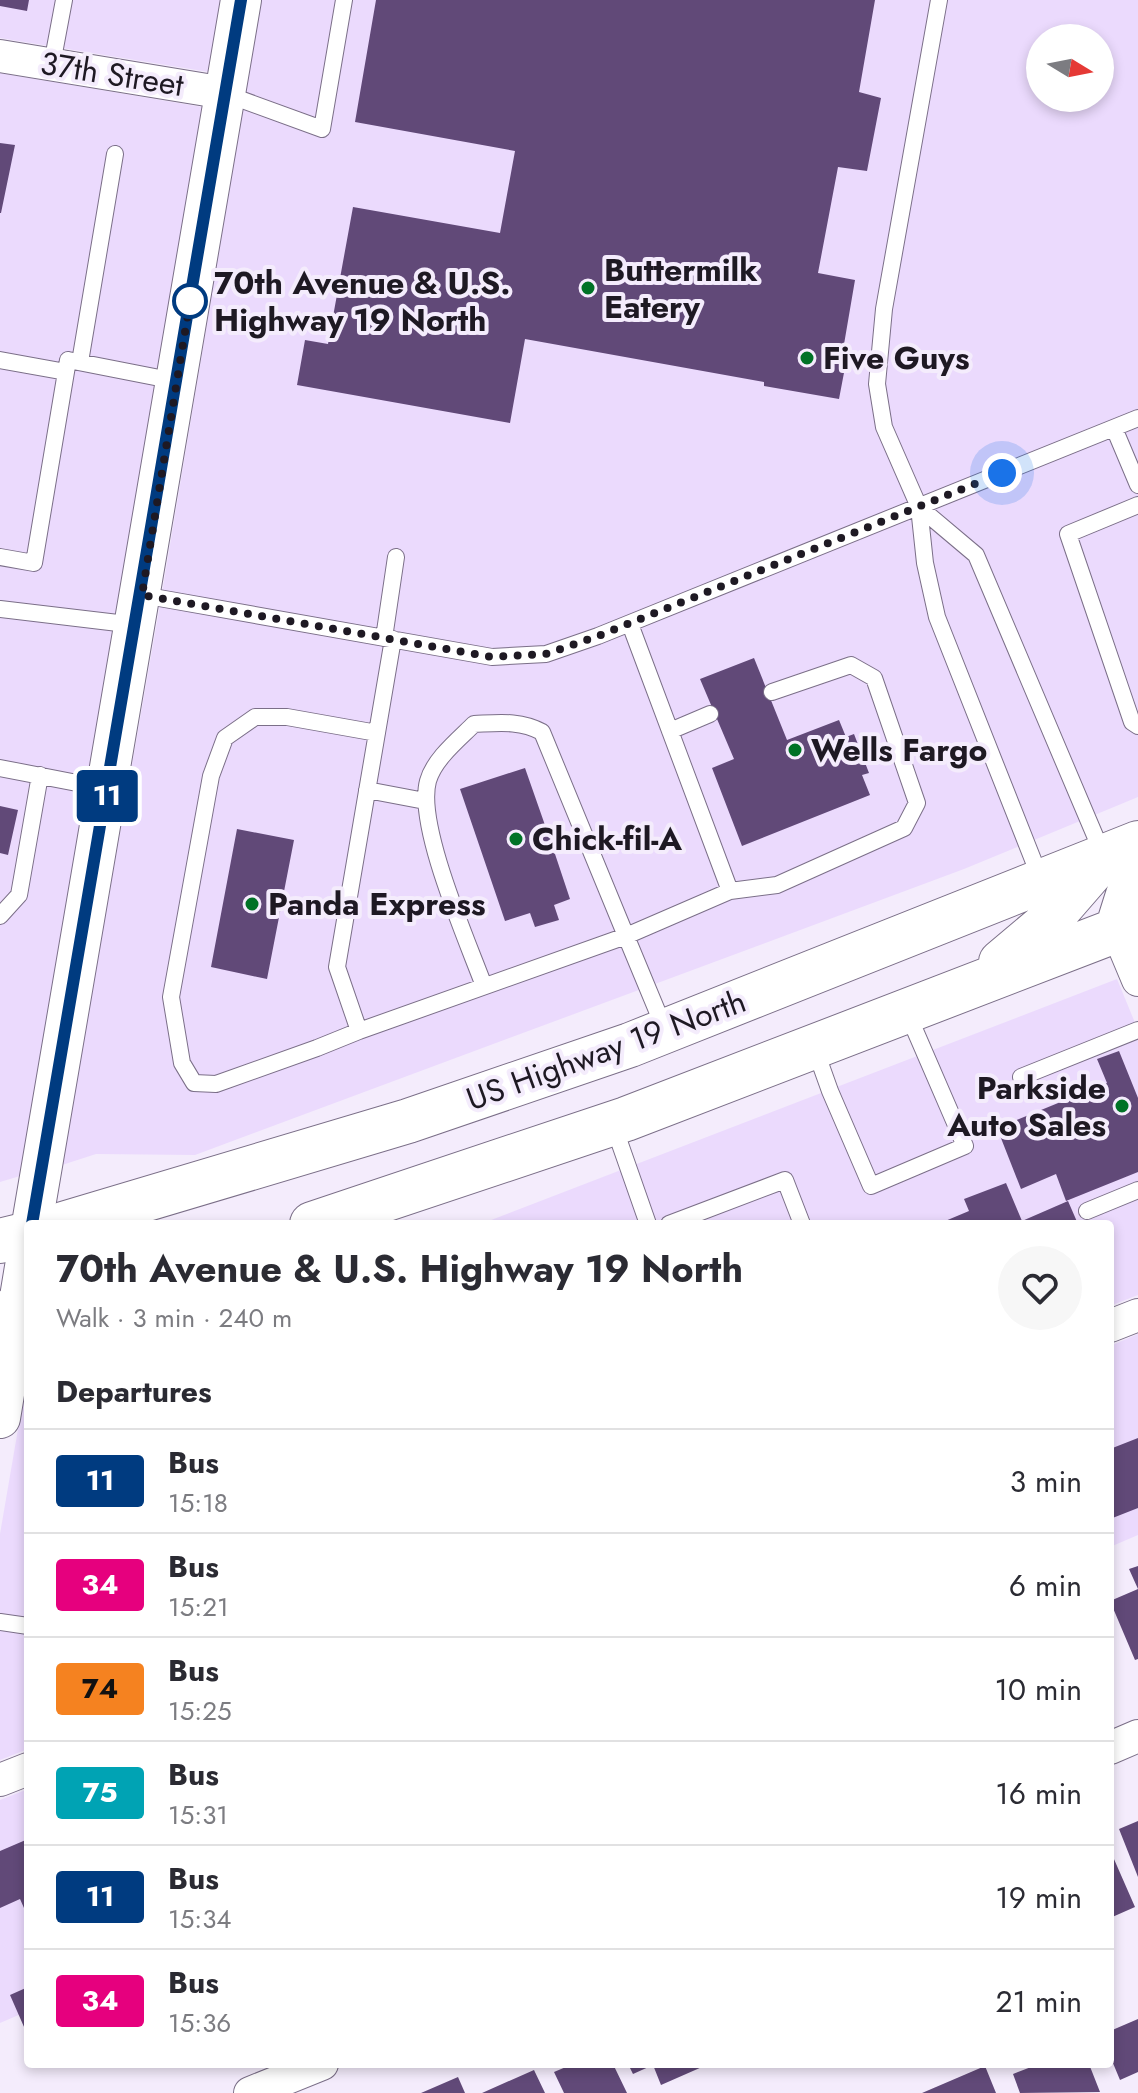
<!DOCTYPE html>
<meta charset="utf-8">
<style>
:root{--surface:#fff;--page:#f7f7f7;--text:#2b2b33;--muted:#7c7c81;--line:#e1e1e2}
body{margin:0;font-family:Jost,sans-serif;background:var(--page);color:var(--text);height:100vh;display:flex;flex-direction:column;font-size:30px;white-space:nowrap}
*{box-sizing:border-box;margin:0}
p{font-size:26px;color:var(--muted)}
.icon{flex:none;width:44px;height:44px;fill:none;stroke:currentColor;stroke-width:2;stroke-linecap:round;stroke-linejoin:round}
.map{position:relative;flex:1;overflow:hidden}
.panel{position:absolute;left:24px;top:1220px;width:1090px;height:848px;display:flex;flex-direction:column;background:var(--surface);border-radius:8px;box-shadow:0 4px 12px #0003}
.panel>*{flex:none}
.badge{padding:0 16px;border-radius:6px;font-size:28px;line-height:52px}
.needle{width:52px;rotate:100deg}
.tools{position:absolute;left:1026px;top:24px;display:grid;gap:16px}
.tools a{display:grid;place-items:center;width:88px;height:88px;border-radius:50%;background:var(--surface);box-shadow:0 4px 12px #0003;font-size:40px}
.you{position:absolute;width:40px;height:40px;margin:-20px;border:6px solid #fff;border-radius:50%;background:#1a73e8;box-shadow:0 0 0 12px #1a73e833}
.map>.badge{position:absolute;translate:-50% -50%;box-shadow:0 0 0 4px #fff}
h2{padding:0 32px;font-size:30px;line-height:72px}
.round{display:grid;place-items:center;flex:none;width:84px;height:84px;border-radius:42px;background:var(--page)}
.summary{display:flex;align-items:center;justify-content:space-between;height:136px;padding:0 32px}
h1{font-size:38px;font-weight:700;line-height:60px}
ul{padding:0;list-style:none}
li{display:flex;align-items:center;gap:24px;height:104px;padding:0 32px;border-top:2px solid var(--line)}
li div{flex:1}
li b{display:block;font-size:30px}
li em{font-style:normal}
li .badge{min-width:88px;font-weight:700;text-align:center}
.map>svg:first-child{display:block}
</style>
<div class="map">
<svg width="1138" height="2093" viewBox="0 0 1138 2093">
<rect width="100%" height="100%" fill="#f4ecfc"/>
<path fill="#ebdafd" fill-rule="evenodd" d="M0 0H221L209 72 0 38Z
M261 0H1138V797L964 869 195 1155 96 1154 62 1165 161 599ZM1040 38H1100V98H1040Z
M0 73 202 107 20 1176 0 1182Z
M1117 979 1138 1030V1295L1110 1306V1224H481Z
M1138 1334V1535L1110 1547V1346Z
M28 1398V1749L0 1760V1534L23 1400Z
M28 1789V2011L0 2023V1800Z"/>
<path fill="#614978" d="M0 0H29L27 11 0 6Z
M376 0H875L859 92 881 98 867 171 838 167 818 273 855 280 842 356 847 357 839 399 764 386V382L525 339 510 423 297 385 305 340 328 344 353 207 500 233 515 151 355 122Z
M0 143 15 145 1 213H0Z
M754 658 787 740 839 720 846 737 854 734 869 773 862 775 870 795 742 846 712 768 734 759 700 679Z
M525 768 546 828 551 827 559 850 554 851 570 899 554 905 559 920 535 927 530 913 505 921 460 789Z
M0 806 18 810 8 855 0 853Z
M237 829 294 840 267 979 211 967Z
M1119 1051 1138 1098V1172L1066 1201 1056 1174 1021 1189 997 1128 1107 1083 1097 1059Z
M1006 1183 1022 1221 1068 1201 1078 1224H938L969 1211 964 1199Z
M1138 1438V1508L1110 1519V1449Z
M1138 1566V1659L1135 1660 1110 1601 1138 1589 1129 1569Z
M1138 1821V1877L1119 1829Z
M28 1839V1917L20 1899 0 1908V1851Z
M1110 1850 1135 1907 1110 1918Z
M28 1987V2036L10 1995Z
M1138 2019V2072L1120 2080 1110 2056V2031Z
M573 2064H613L627 2093H564L554 2072Z
M628 2064H700L702 2067 661 2085 653 2065 633 2074Z
M1039 2064H1089L1100 2092 1020 2093 1013 2074Z
M985 2066 996 2093H922Z
M534 2070 545 2093H482Z
M458 2077 465 2093H421Z"/>
<g fill="none" stroke-linecap="round" stroke-linejoin="round">
<defs>
<path id="service" d="M939 0 884 309 877 384 884 427 919 507 925 563 937 617 1041 880
M52 64 64 0
M226 94 322 129 344 0
M0 360 66 372
M80 362 115 154
M1114 428 1138 485
M1138 505 1068 534 1132 722 1138 726
M919 507 976 555 1104 857
M0 557 34 563 68 360 175 381
M142 595 492 657 546 654 598 636 1138 418
M0 609 135 625
M630 624 730 891 626 936 665 1030
M384 638 396 557
M393 639 337 967 359 1031 626 936 542 732C520 720 498 723 474 724 459 739 434 759 428 781 416 825 467 940 484 986
M670 731 710 714
M0 768 108 789
M367 790 425 801
M730 891 777 885 904 828 917 803 874 678 851 665 772 692
M0 916 19 895 40 775
M359 1031 317 1048 216 1084 194 1083 182 1063 171 997 211 776 225 738 255 717H287L377 733
M815 1049 830 1091 871 1186 965 1146 907 1012
M1021 1077 1138 1030
M613 1124 648 1224
M1087 1211 1138 1190
M669 1224 785 1180 802 1224
M0 1622 28 1626"/>
<path id="minor" d="M0 56 225 93
M1117 930 1138 980
M1110 1326 1138 1315
M1110 1748 1138 1736
M0 1780 28 1769
M250 2093 322 2064"/>
<path id="tertiary" d="M32 1224 241 0
M0 1418 28 1249"/>
<path id="trunk" d="M1117 930 1128 895 1138 881
M1001 962 1045 925 1098 864
M63 1224 408 1121 630 1045 1138 843
M312 1224 626 1119 1138 922
M0 1241 28 1234
M0 1314 28 1307"/>
</defs>
<use href="#service" stroke="#7b6f88" stroke-width="18"/>
<use href="#minor" stroke="#7b6f88" stroke-width="34"/>
<use href="#tertiary" stroke="#7b6f88" stroke-width="42"/>
<use href="#trunk" stroke="#7b6f88" stroke-width="46"/>
<use href="#service" stroke="#fff" stroke-width="16"/>
<use href="#minor" stroke="#fff" stroke-width="32"/>
<use href="#tertiary" stroke="#fff" stroke-width="40"/>
<use href="#trunk" stroke="#fff" stroke-width="44"/>
</g>
<g fill="none" stroke-linecap="round" stroke-linejoin="round">
<defs>
<path id="line" d="M32 1224 241 0"/>
</defs>
<use href="#line" stroke="#fff" stroke-width="18"/>
<use href="#line" stroke="#003b80" stroke-width="12"/>
<path stroke="#1e1923" stroke-width="8" stroke-dasharray="0 14.4" d="M190 301 191 295 142 595 492 657 546 654 598 636 1002 473"/>
</g>
<g fill="#007226" stroke="#f4ecfc" stroke-width="3">
<circle cx="588" cy="288" r="8"/>
<circle cx="807" cy="358" r="8"/>
<circle cx="795" cy="750" r="8"/>
<circle cx="516" cy="839" r="8"/>
<circle cx="252" cy="904" r="8"/>
<circle cx="1122" cy="1106" r="8"/>
</g>
<circle fill="#fff" stroke="#003b80" stroke-width="4" cx="190" cy="301" r="16"/>
<g text-anchor="middle" dominant-baseline="central" stroke-width="8" stroke-linejoin="round" paint-order="stroke">
<g font-size="32" fill="#1e1923" stroke="#f4ecfc">
<text transform="translate(112 74) rotate(9)">37th Street</text>
<text transform="translate(606 1050) rotate(-20)">US Highway 19 North</text>
</g>
<g font-size="32" font-weight="bold" fill="#1e1923" stroke="#f4ecfc" text-anchor="start">
<text x="604" y="270">Buttermilk<tspan x="604" dy="37">Eatery</tspan></text>
<text x="823" y="358">Five Guys</text>
<text x="811" y="750">Wells Fargo</text>
<text x="532" y="839">Chick-fil-A</text>
<text x="268" y="904">Panda Express</text>
<text x="1106" y="1088" text-anchor="end">Parkside<tspan x="1106" dy="37">Auto Sales</tspan></text>
</g>
<g font-size="32" font-weight="bold" fill="#1e1923" stroke="#f4ecfc" text-anchor="start">
<text x="214" y="283">70th Avenue &amp; U.S.<tspan x="214" dy="37">Highway 19 North</tspan></text>
</g>
</g>
</svg>
<div class="tools">
<a><svg class="needle" viewBox="-14 -14 28 28"><path d="M0-13l5 13h-10z" fill="#e53935"/><path d="M0 13l5-13h-10z" fill="#7c7c81"/></svg></a>
</div>
<div class="you" style="left:1002px;top:473px"></div>
<b class="badge" style="left:107px;top:796px;background:#003b80;color:#fff">11</b>
<section class="panel">
<div class="summary"><div><h1>70th Avenue &amp; U.S. Highway 19 North</h1><p>Walk · 3 min · 240 m</p></div><a class="round"><svg class="icon" aria-label="heart" viewBox="0 0 24 24"><path d="M12 20l-8-8c-3-5 5-10 8-4 3-6 11-1 8 4z"/></svg></a></div>
<h2>Departures</h2>
<ul>
<li><span class="badge" style="background:#003b80;color:#fff">11</span><div><b>Bus</b><p>15:18</p></div><em>3 min</em></li>
<li><span class="badge" style="background:#e6007e;color:#fff">34</span><div><b>Bus</b><p>15:21</p></div><em>6 min</em></li>
<li><span class="badge" style="background:#f58220;color:#111">74</span><div><b>Bus</b><p>15:25</p></div><em>10 min</em></li>
<li><span class="badge" style="background:#00a3b4;color:#fff">75</span><div><b>Bus</b><p>15:31</p></div><em>16 min</em></li>
<li><span class="badge" style="background:#003b80;color:#fff">11</span><div><b>Bus</b><p>15:34</p></div><em>19 min</em></li>
<li><span class="badge" style="background:#e6007e;color:#fff">34</span><div><b>Bus</b><p>15:36</p></div><em>21 min</em></li>
</ul>
</section>
</div>
